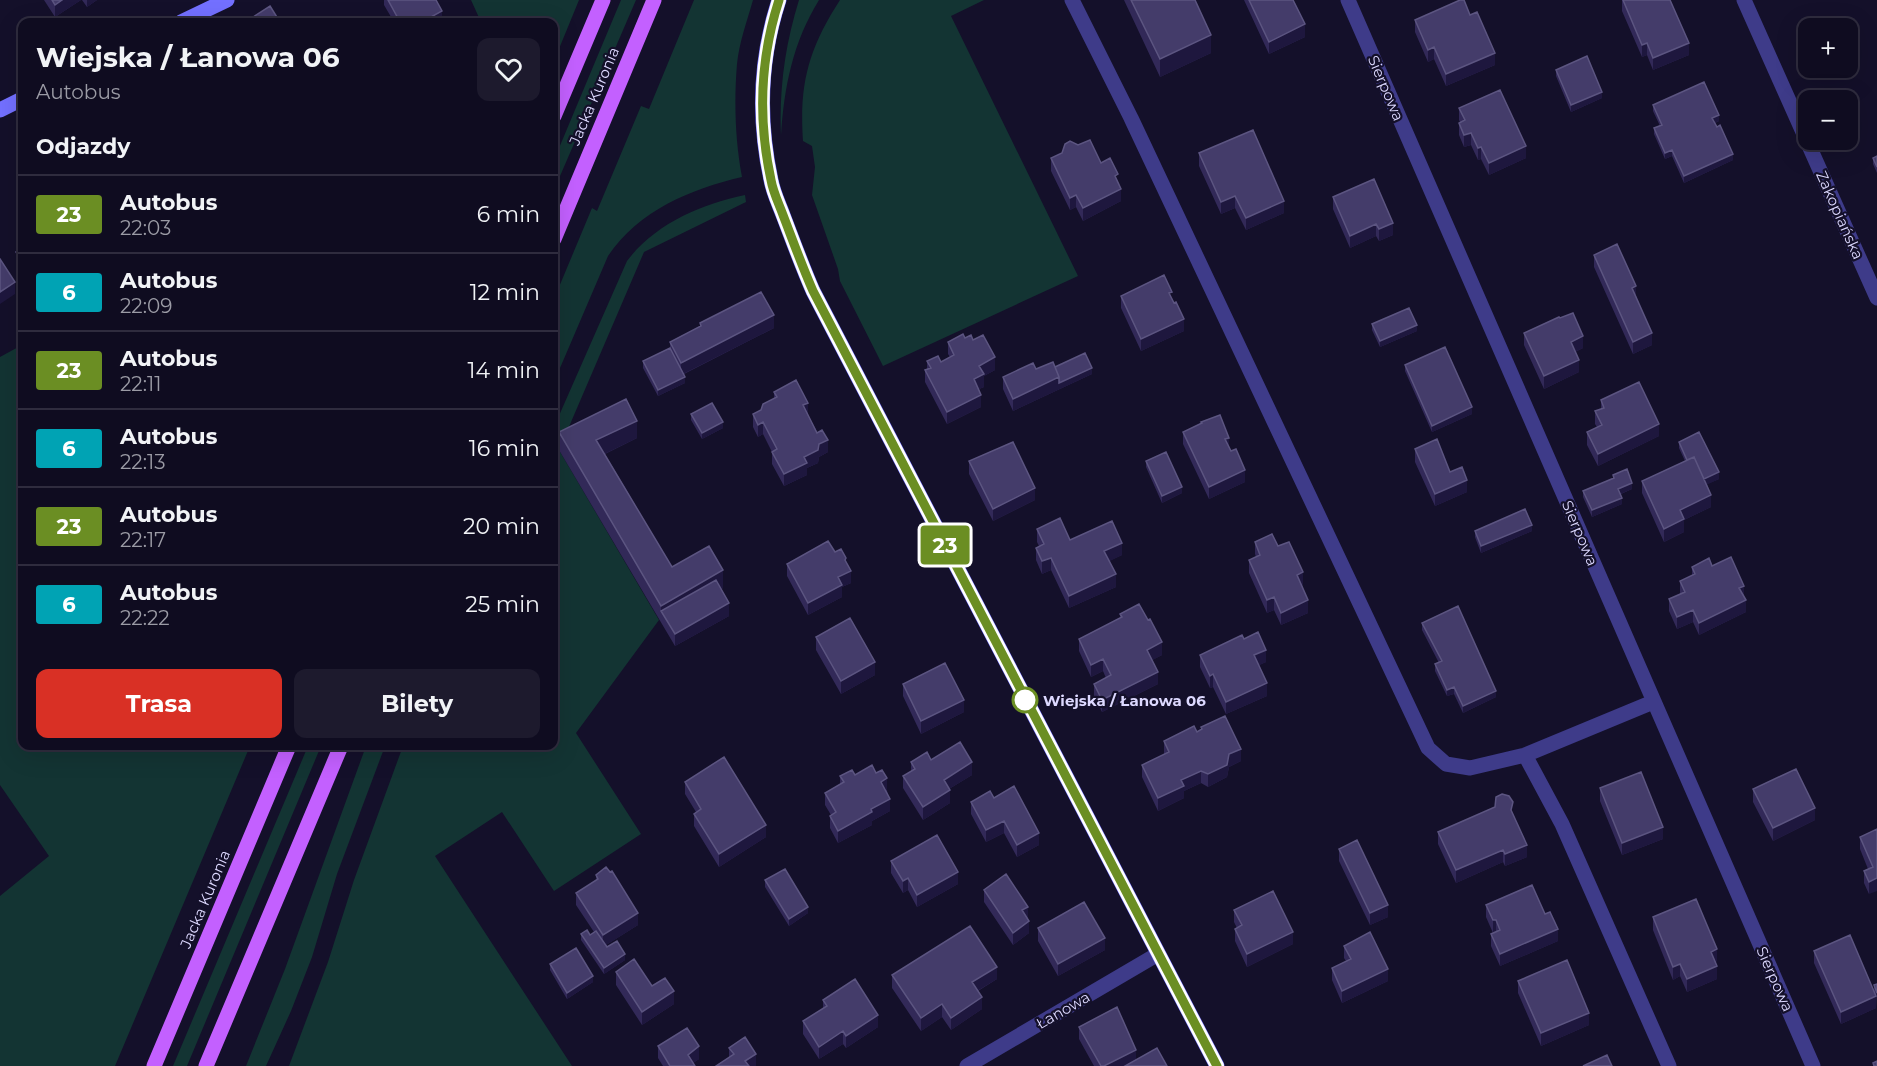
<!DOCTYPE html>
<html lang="pl">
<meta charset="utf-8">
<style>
:root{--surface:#0f0c20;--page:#1d1a2d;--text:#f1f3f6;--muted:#9b9ba5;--line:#2f2c3e;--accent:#d93025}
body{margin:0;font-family:Montserrat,sans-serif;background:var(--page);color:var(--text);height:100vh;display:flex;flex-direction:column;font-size:22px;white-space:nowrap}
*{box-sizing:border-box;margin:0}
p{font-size:20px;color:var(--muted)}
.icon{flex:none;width:33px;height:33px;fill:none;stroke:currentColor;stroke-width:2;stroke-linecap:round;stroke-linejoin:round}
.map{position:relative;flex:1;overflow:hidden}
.side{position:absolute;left:18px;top:18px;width:540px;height:732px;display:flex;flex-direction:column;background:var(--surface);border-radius:12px;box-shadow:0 6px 24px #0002,0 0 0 2px var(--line)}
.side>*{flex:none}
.badge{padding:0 12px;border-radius:4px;font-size:21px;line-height:39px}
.tools{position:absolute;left:1798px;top:18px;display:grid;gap:12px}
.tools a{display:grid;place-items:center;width:60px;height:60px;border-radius:12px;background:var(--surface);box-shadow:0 6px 24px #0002,0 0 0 2px var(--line);font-size:30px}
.map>.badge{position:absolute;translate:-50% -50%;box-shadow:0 0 0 3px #fff}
h2{padding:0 18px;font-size:22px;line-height:54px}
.round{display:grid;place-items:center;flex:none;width:63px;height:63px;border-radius:12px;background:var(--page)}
.headline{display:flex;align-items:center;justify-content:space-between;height:102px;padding:0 18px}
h1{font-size:28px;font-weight:700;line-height:45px}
.action{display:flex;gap:12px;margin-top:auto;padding:12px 18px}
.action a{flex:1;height:69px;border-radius:12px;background:var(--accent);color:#fff;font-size:24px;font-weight:700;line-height:69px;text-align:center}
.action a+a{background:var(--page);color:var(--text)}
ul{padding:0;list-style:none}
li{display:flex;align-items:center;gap:18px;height:78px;padding:0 18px;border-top:2px solid var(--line)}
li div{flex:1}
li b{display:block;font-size:22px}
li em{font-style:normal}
li .badge{min-width:66px;font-weight:700;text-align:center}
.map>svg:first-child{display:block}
</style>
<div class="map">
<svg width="1877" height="1066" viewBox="0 0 1877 1066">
<rect width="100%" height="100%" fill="#14102a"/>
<path fill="#133433" d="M471 0H579L554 61V22H481Z
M621 0H636L554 190V160Z
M694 0H753C747 21 739 43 737 64 734 101 735 140 742 177 691 189 639 210 608 256L554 382V299L592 208 597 211 641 106 649 109Z
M799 0H819C793 42 784 87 781 136 779 89 785 45 799 0Z
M840 0H984L951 16 1078 276 883 366 840 281 838 269 812 195 815 167 812 146 803 141C799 83 809 48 840 0Z
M745 195 746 202 644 252 559 450 659 620 576 733 641 834 554 891 502 812 435 856 572 1066H289L328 962 354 880 403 746H554V427L627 261C655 224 701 204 745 195Z
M22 345V746H250L115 1066H0V896L49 856 0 785V357Z
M308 746H321L187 1066H173Z
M366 746H385L337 874 312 957 291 1011 266 1066H246L285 969Z"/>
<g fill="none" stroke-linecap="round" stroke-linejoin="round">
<path stroke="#3e3b89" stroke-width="15" d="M1072 0 1131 118 1428 748 1446 764 1470 768 1525 755 1653 702
M1348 0 1813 1066
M1744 0 1877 298
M1525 755 1562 824 1669 1066
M967 1066 1158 954"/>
<path stroke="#7370ff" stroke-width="15" d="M779 0C760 58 758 120 771 180 773 192 779 204 783 215 793 241 802 266 813 291L1217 1066
M181 22 227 0
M0 110 22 99"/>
<path stroke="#c360ff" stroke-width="15" d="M554 116 603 0
M554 239 654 0
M154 1066 289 746
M206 1066 341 746"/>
</g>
<path fill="#322958" d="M44 0H81L55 17Z
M82 0H97L87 7Z
M384 0H436L442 22H394L384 5Z
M1124 0H1195L1211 53 1160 77Z
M1244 0H1293L1305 37 1269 54Z
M1622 0H1663L1689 55 1653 70 1647 55 1642 57 1622 11Z
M1470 15 1495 65 1446 86 1434 59 1428 62 1415 32V20Z
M1556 70 1602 98 1571 112 1556 76Z
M1653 105 1719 121 1715 123 1733 160 1684 183 1672 156 1665 159 1654 134V128L1660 126 1653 111Z
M1459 108 1526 158 1489 175 1481 159 1478 160 1471 145 1464 147 1459 135V123L1460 122 1459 120Z
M1062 153 1101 163 1118 182 1121 201 1083 221 1076 207 1070 210 1051 171V158Z
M1199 153 1284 213 1246 230 1235 208 1221 214 1199 166Z
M1877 156V173L1873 164V158Z
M1333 197 1393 235 1379 241 1376 236 1350 248 1333 209Z
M22 248V268L16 259V252Z
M1594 255 1636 296 1652 345 1633 354 1594 267Z
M1121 296 1172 299 1184 331 1141 351 1121 308Z
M700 323 774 328 684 374 685 383 658 396 643 368V361L670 348V342L700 326Z
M1372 324 1417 331 1380 347 1372 330Z
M1524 333 1583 348 1575 352 1579 372 1544 389 1524 345Z
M965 338 973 340 995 370 984 376V387L979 389 981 407 947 424 925 382V370L927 369V361L941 362 950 357 948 354V342Z
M1405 365 1472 414 1432 432 1405 371Z
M1055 367 1092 374 1013 411 1003 389V377L1036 369Z
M774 392 808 415 828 452 819 457 818 463 807 468V475L784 486 772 464V452L763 434 758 437 753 427V414L761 410 774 399Z
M1601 400 1659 436 1598 466 1587 445V432L1597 427 1595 424V411L1601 409Z
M691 414 723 428 702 439 691 420Z
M1201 422 1229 447 1245 482 1209 499 1183 444V432L1201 423Z
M559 432 637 438 605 454 672 567 723 588 721 589 729 616 675 646 559 450Z
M1679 442 1719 479 1707 484 1711 507 1684 520V532L1664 542 1642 493V481L1685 461 1679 448Z
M1415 449 1467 492 1435 506 1415 462Z
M969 461 1035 500 993 521 969 474Z
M1146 461 1182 493 1162 503 1146 467Z
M1613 475 1632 489 1621 494 1622 504 1592 517 1583 497V491L1613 479Z
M1037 529 1070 540 1122 555 1109 561 1116 587 1069 608 1051 570 1042 574 1036 560V548L1039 546 1037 542Z
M1475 531H1532L1481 553 1475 537Z
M1255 542 1278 546 1303 585H1302L1308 613 1281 625 1274 610 1267 613 1249 573V560L1256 557 1255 554Z
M835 552 846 562 851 583 842 587V597L808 615 787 576V564Z
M1712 566 1744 597 1746 612 1699 635 1693 622 1677 629 1669 611V599L1680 594V581L1692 576V567Z
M1120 614 1162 655 1152 660 1158 684 1102 712 1094 696V684L1106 678 1103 671 1091 677 1079 651V639L1120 618Z
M1422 623 1496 697 1463 713 1454 694 1447 696 1435 671V664L1439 663 1422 630Z
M816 637 875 675 841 694 816 650Z
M1244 639 1266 662 1259 665 1267 696 1226 714 1213 687 1210 688 1200 667V655Z
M903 684 964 712 921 734 903 696Z
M1201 727 1241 761 1229 767 1227 777 1208 787 1201 783 1184 791V798L1158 811 1142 777V765L1164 754V741L1197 732 1201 729Z
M931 760 972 775 949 789 950 803 923 820 903 788V776L911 772V762Z
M855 775 887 790 890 811 872 821V825L838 843 830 828V816L831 815 825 805V793L840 784V776Z
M685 782 766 837 719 867 694 826V814L696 812 685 794Z
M1600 788 1663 839 1622 855 1600 801Z
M1753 789 1815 820 1773 841 1753 802Z
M994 798 1039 845 1017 857 1004 833 986 842 971 814V802Z
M1513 814 1527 857 1505 866 1503 862 1456 883 1438 844V832Z
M1877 829 1869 894 1864 883V871L1868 869 1860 849V837Z
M1339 849 1388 917 1370 925 1339 861Z
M891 861 958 884 917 907 908 890 903 893 891 873Z
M596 875 638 925 606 945 625 960 604 974 581 940V934L590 935 594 932 576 905V893L596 881Z
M765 880 808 913 789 926 765 887Z
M984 890 1028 919 1029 933 1013 945 984 902Z
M1486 905 1558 941 1500 966 1491 946V934L1493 933 1486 917Z
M1234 910 1293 944 1247 967 1235 941V929L1237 928 1234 922Z
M1653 917 1717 961 1715 962 1717 979 1687 992 1680 976 1673 980 1653 930Z
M1038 928 1105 950 1058 976 1038 941Z
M1344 946 1388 981 1342 1003 1332 980V968L1346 961 1344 958Z
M1814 951 1874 989V985L1877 984 1876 1008 1841 1024 1814 963Z
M550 964 593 982 567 999 550 970Z
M616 972 652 986 674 1004 642 1025 616 985Z
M892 975 997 979 978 991 982 1009 951 1030 942 1017 921 1031 892 988Z
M1518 981 1589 1025 1541 1046 1518 993Z
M823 1000 878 1027 846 1048 843 1044 819 1059 803 1034V1021L823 1009Z
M1079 1027 1136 1060 1167 1066H1094L1079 1039Z
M658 1046 699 1059 693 1063 695 1066H663L658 1058Z
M729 1048 756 1066 729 1057Z"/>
<path fill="#1e173e" d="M62 0H81L55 17V5Z
M87 0H97L87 7Z
M442 11V22H422Z
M1305 24V37L1269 54V42Z
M1211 35V53L1160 77V59Z
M1647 43V55L1642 57V45Z
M1689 43V55L1653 70V58Z
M1434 47V59L1428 62V50Z
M1495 53V65L1446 86V74Z
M1602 92V98L1571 112V105Z
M1719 115V121L1712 124V118Z
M1471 133V145L1464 147V135Z
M1526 146V158L1489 175V163Z
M1481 147V159L1478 160V148Z
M1672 150V156L1665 159V153Z
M1733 154V160L1684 183V176Z
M1121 189V201L1083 221V208Z
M1076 195V207L1070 210V198Z
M1235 196V208L1221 214V202Z
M1284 201V213L1246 230V218Z
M1393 223V235L1379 241V229Z
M1376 224V236L1350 248V236Z
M15 282V294L0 304V292Z
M1636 286V299L1632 288Z
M774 315V328L681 375V363Z
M1184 319V331L1141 351V339Z
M1417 325V331L1380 347V341Z
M1652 333V345L1633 354V342Z
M1583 336V348L1571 354V342Z
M995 357V370L984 376V387L974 391V379L979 366Z
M1579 360V372L1544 389V376Z
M1092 368V374L1013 411V399L1059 377Z
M685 377V383L658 396V390Z
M981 395V407L947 424V412Z
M808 403V415L803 405Z
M1472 407V414L1432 432V426Z
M637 421V438L596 458V440Z
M723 422V428L702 439V433Z
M763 422V434L758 437V425Z
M1659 424V436L1598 466V454Z
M1229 438V450L1225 439Z
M828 440V452L819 457 818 463 807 468V475L784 486V474L819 444Z
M1245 470V482L1209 499V487Z
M1719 472V479L1702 487V480Z
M1467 480V492L1435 506V494Z
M1632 483V489L1618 495V489Z
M1182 487V493L1162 503V496Z
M1035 488V500L993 521V509Z
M1711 495V507L1684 520V532L1664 542V529L1680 510Z
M1622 498V504L1592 517V510Z
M1532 525V531L1481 553V546Z
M1122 543V555L1104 564V551Z
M1051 558V570L1042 574V561Z
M723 570V588L667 620 661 611V606Z
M851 571V583L842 587V597L808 615V603L838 577Z
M1303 572V585L1297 587V575Z
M1116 574V587L1069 608V596Z
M1744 586V598L1739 588Z
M1274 597V610L1267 613V600Z
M1308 600V613L1281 625V613Z
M1746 600V612L1699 635V623Z
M729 603V616L675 646V634Z
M1693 610V622L1677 629V617Z
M1162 642V655L1147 663V650Z
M1266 650V662L1254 668V655Z
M1103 659V671L1091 677V665Z
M875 662V675L841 694V681Z
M1158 672V684L1102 712V700Z
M1213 674V687L1210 688V676Z
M1267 683V696L1226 714V702Z
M1454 687V694L1447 696V690Z
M1496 691V697L1463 713V706Z
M964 700V712L921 734V721Z
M1241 749V761L1229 767 1227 777 1208 787V774L1229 754Z
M972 762V775L944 792V780Z
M1201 771V783L1184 791V798L1158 811V798L1181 780Z
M887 778V790L881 794V782Z
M950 790V803L923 820V807Z
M890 799V811L872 821V825L838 843V831L871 809Z
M1815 808V820L1773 841V828Z
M1004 821V833L986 842V830Z
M766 825V837L719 867V854Z
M1663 827V839L1622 855V843Z
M1039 833V845L1017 857V845Z
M1527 845V857L1505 866V854Z
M1503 850V862L1456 883V870Z
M958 872V884L917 907V895Z
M908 878V890L903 893V881Z
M1877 878V891L1869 894V882Z
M1388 905V917L1370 925V913Z
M808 907V913L789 926V919Z
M1028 907V919L1022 923V910Z
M638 913V925L603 947V935Z
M1493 920H1496V932L1493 933Z
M1029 921V933L1013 945V933Z
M1558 929V941L1500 966V954Z
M1293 932V944L1247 967V954Z
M1105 938V950L1058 976V964Z
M1717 949V961L1711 964V952Z
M625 954V960L604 974V968Z
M1680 964V976L1673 980V967Z
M1717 966V979L1687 992V979Z
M997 967V979L972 994V982Z
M1388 969V981L1342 1003V991Z
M593 976V982L567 999V993Z
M674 991V1004L642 1025V1012Z
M1876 996V1008L1841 1024V1012Z
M982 997V1009L951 1030V1018Z
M942 1004V1017L921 1031V1018Z
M1589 1013V1025L1541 1046V1033Z
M878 1015V1027L846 1048V1036Z
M843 1031V1044L819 1059V1047Z
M699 1046V1059L689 1066 688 1055Z
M1136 1050V1062L1129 1066H1104Z
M756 1054V1066H745V1061Z"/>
<path fill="#443c6a" stroke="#5c5581" stroke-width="1.5" d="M52 0H62L55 5Z
M388 0H436L442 11 422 22 421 20 416 22H400Z
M1131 0H1195L1211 35 1160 59Z
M1249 0H1293L1305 24 1269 42Z
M1460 0H1464L1470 15 1477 12 1495 53 1446 74 1434 47 1428 50 1415 20Z
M1623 0H1670L1689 43 1653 58 1647 43 1642 45Z
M270 6 280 22H253L250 19Z
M1587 56 1602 92 1571 105 1556 70Z
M1704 82 1719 115 1712 118 1717 127 1720 125 1733 154 1684 176 1672 150 1665 153 1654 128 1662 125 1653 105Z
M1500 90 1526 146 1489 163 1481 147 1478 148 1471 133 1464 135 1459 123 1465 120 1459 108Z
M1253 130 1284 201 1246 218 1235 196 1221 202 1199 153Z
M1090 140 1101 163 1110 158 1118 174 1115 176 1121 189 1083 208 1076 195 1070 198 1051 158 1062 153 1065 144 1070 141 1078 145Z
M1877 156V167L1873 158Z
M1374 179 1393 223 1379 229 1376 224 1350 236 1333 197Z
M1617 244 1636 286 1632 288 1652 333 1633 342 1594 255Z
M22 248V262L16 252Z
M0 259 15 282 0 292Z
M1164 275 1172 292 1169 293 1174 303 1176 302 1184 319 1141 339 1121 296Z
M761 292 774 315 681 363 670 342 701 326 700 323Z
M1409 308 1417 325 1380 341 1372 324Z
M1573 313 1583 336 1571 342 1579 360 1544 376 1524 333 1559 317 1560 318Z
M963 334 965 338 971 335 973 340 983 335 995 357 979 366 984 374 974 379 981 395 947 412 925 370 931 368 927 361 938 356 941 362 954 355 948 342Z
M1445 347 1472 407 1432 426 1405 365Z
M670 348 685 377 658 390 643 361Z
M1085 353 1092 368 1059 383V377L1055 367Z
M1053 362 1059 377 1013 399 1003 377 1033 363 1036 369Z
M796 380 808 403 803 405 817 433 822 430 828 440 819 444 818 450 804 457 807 463 784 474 772 452 777 449 763 422 758 425 753 414 761 410 763 404 777 397 774 392Z
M1639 382 1659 424 1598 454 1587 432 1602 425 1595 411 1604 408 1601 400Z
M626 399 637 421 596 440 672 567 709 546 723 570 661 606 559 432Z
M712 403 723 422 702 433 691 414Z
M1220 415 1229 438 1225 439 1231 451 1236 449 1245 470 1209 487 1183 432 1202 423 1201 422Z
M1699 432 1719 472 1704 479 1694 457 1687 460 1679 442Z
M1437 439 1450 472 1462 467 1467 480 1435 494 1415 449Z
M1013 442 1035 488 993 509 969 461Z
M1166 452 1182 487 1162 496 1146 461Z
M1694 457 1711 495 1680 510 1684 519 1664 529 1642 481Z
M1627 469 1632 483 1618 489 1622 498 1592 510 1583 491 1614 478 1613 475Z
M1525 509 1532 525 1481 546 1475 531Z
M1060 518 1070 540 1112 521 1122 543 1104 551 1116 574 1069 596 1051 558 1042 561 1036 548 1044 544 1037 529Z
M1272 534 1278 546 1289 542 1303 572 1297 575 1308 600 1281 613 1274 597 1267 600 1249 560 1260 555 1255 542Z
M828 541 835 552 841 549 846 558 845 560 851 571 838 577 842 585 808 603 787 564Z
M1731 557 1744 586 1739 588 1746 600 1699 623 1693 610 1677 617 1669 599 1685 592 1680 581 1695 574 1692 567 1709 558 1712 566Z
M716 580 729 603 675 634 661 611Z
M1139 604 1148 620 1150 619 1162 642 1147 650 1158 672 1102 700 1094 684 1111 675 1103 659 1091 665 1079 639 1122 617 1120 614Z
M1458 606 1496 691 1463 706 1454 687 1447 690 1435 664 1442 661 1422 623Z
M850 618 875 662 841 681 816 637Z
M1258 632 1266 650 1254 655 1267 683 1226 702 1213 674 1210 676 1200 655 1242 635 1244 639Z
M945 663 964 700 921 721 903 684Z
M1225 716 1241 749 1229 754 1227 765 1208 774 1201 771 1181 780 1184 786 1158 798 1142 765 1169 752 1164 741 1194 726 1197 732 1202 729 1201 727Z
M960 742 972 762 944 780 950 790 923 807 903 776 915 769 911 762 927 752 931 760Z
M724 757 766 825 719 854 694 814 701 809 685 782Z
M872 765 876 773 882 770 887 778 881 782 890 799 871 809 872 812 838 831 830 816 836 812 825 793 844 782 840 776 852 770 855 775Z
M1796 769 1815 808 1773 828 1753 789Z
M1641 772 1663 827 1622 843 1600 788Z
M1014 786 1039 833 1017 845 1004 821 986 830 971 802 990 791 994 798Z
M1502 794 1509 796 1513 802 1511 810 1527 845 1505 854 1503 850 1456 870 1438 832 1495 807 1496 797Z
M1877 829V878L1869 882 1864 871 1873 867 1860 837Z
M937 835 958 872 917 895 908 878 903 881 891 861Z
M1357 840 1388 905 1370 913 1339 849Z
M606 867 610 872 612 871 638 913 603 935 576 893 598 879 596 875Z
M785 869 808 907 789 919 765 880Z
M1006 874 1028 907 1022 910 1029 921 1013 933 984 890Z
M1532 885 1545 914 1550 912 1558 929 1500 954 1491 934 1500 930 1496 920H1493L1486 905Z
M1273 891 1293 932 1247 954 1235 929 1242 925 1234 910Z
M1696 899 1717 949 1711 952 1717 966 1687 979 1680 964 1673 967 1653 917Z
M1084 902 1105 938 1058 964 1038 928Z
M970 926 997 967 972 982 982 997 951 1018 942 1004 921 1018 892 975Z
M587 930 590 935 596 931 607 947 617 941 625 954 604 968 581 934Z
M1370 932 1388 969 1342 991 1332 968 1351 959 1344 946Z
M1850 935 1876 996 1841 1012 1814 951Z
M576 948 593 976 567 993 550 964Z
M634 959 652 986 665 978 674 991 642 1012 616 972Z
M1567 960 1589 1013 1541 1033 1518 981Z
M855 979 878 1015 846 1036 843 1031 819 1047 803 1021 827 1006 823 1000Z
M1877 984V993L1874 985Z
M1117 1007 1136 1050 1104 1066H1101L1079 1027Z
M687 1028 699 1046 688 1055 695 1066H670L658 1046Z
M745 1037 756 1054 745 1061 749 1066H716L734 1054 729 1048Z
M1157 1048 1167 1066H1125Z
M1607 1055 1612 1066H1583Z
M1877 1061V1066H1874L1873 1063Z"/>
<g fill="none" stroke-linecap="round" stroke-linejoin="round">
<defs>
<path id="line" d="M779 0C760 59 758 120 771 180 773 192 779 204 783 215 793 241 802 266 813 291L1217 1066"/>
</defs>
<use href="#line" stroke="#fff" stroke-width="14"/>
<use href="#line" stroke="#6b8e23" stroke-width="9"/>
</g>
<circle fill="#fff" stroke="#6b8e23" stroke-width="3" cx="1025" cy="700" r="12"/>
<g text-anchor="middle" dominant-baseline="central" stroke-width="4.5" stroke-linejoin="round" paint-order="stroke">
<g font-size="15" fill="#ddd9ff" stroke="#14102a">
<text transform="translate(1386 88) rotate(67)">Sierpowa</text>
<text transform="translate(594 96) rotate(-67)">Jacka Kuronia</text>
<text transform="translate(1840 215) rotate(66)">Zakopiańska</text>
<text transform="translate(1580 533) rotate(67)">Sierpowa</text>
<text transform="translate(205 899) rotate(-67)">Jacka Kuronia</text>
<text transform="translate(1775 979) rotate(66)">Sierpowa</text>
<text transform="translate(1063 1010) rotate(-30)">Łanowa</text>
</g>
<g font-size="15" font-weight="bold" fill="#ddd9ff" stroke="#14102a" text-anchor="start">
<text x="1043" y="700">Wiejska / Łanowa 06</text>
</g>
</g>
</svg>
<div class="tools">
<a>+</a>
<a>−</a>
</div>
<b class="badge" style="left:945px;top:545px;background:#6b8e23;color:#fff">23</b>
<section class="side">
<div class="headline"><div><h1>Wiejska / Łanowa 06</h1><p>Autobus</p></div><a class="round"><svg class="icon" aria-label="heart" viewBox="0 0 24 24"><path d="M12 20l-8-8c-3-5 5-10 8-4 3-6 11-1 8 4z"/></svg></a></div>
<h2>Odjazdy</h2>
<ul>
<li><span class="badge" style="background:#6b8e23;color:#fff">23</span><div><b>Autobus</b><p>22:03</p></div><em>6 min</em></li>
<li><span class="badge" style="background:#00a3b4;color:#fff">6</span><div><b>Autobus</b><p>22:09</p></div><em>12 min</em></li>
<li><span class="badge" style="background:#6b8e23;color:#fff">23</span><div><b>Autobus</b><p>22:11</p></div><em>14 min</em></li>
<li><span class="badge" style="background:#00a3b4;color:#fff">6</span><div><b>Autobus</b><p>22:13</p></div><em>16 min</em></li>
<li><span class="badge" style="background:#6b8e23;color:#fff">23</span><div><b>Autobus</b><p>22:17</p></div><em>20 min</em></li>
<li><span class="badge" style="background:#00a3b4;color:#fff">6</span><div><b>Autobus</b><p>22:22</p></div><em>25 min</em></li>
</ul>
<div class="action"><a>Trasa</a><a>Bilety</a></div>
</section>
</div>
